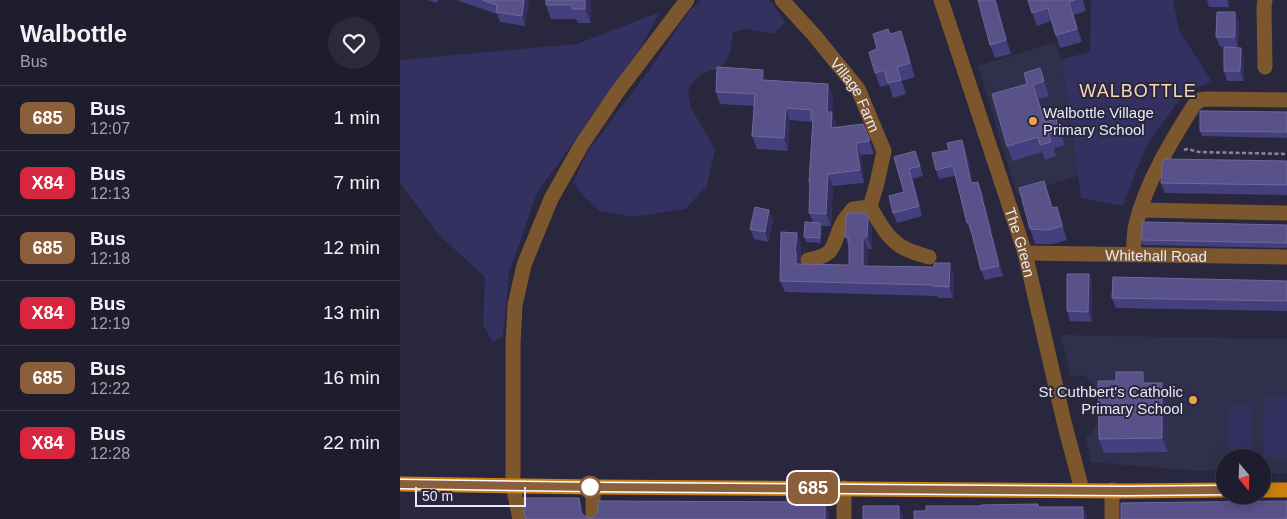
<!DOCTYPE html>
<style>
:root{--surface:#1e1d2e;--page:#2b2a3a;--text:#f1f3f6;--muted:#a1a2aa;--line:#3c3b4a}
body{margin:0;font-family:Helvetica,sans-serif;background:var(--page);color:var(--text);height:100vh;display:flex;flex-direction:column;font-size:19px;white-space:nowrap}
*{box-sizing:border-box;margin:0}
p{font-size:16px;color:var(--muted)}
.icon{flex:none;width:28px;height:28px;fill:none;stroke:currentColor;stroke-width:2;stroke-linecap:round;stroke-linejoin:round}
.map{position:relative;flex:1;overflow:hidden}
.drawer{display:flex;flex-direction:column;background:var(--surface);width:400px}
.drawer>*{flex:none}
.badge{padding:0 10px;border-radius:8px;font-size:18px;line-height:32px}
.needle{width:32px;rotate:161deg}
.tools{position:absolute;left:816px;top:449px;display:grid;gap:10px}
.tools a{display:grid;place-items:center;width:55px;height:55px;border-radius:50%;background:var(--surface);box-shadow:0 2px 12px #0003,0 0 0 1px var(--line);font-size:25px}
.scale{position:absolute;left:15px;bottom:12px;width:111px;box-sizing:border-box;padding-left:5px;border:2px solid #e9e9f8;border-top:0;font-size:14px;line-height:18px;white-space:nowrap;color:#e9e9f8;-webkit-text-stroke:4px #28273d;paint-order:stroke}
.map>.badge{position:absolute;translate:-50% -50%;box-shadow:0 0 0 2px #fff}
.round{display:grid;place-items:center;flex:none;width:52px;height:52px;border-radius:26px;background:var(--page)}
.overview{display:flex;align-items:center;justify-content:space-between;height:85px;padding:0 20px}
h1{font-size:24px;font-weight:600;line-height:38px}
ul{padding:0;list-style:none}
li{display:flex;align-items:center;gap:15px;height:65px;padding:0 20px;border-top:1px solid var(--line)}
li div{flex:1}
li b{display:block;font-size:19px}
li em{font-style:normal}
li .badge{min-width:55px;font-weight:700;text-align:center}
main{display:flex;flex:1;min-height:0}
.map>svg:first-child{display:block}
</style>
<main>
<section class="drawer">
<div class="overview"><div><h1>Walbottle</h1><p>Bus</p></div><a class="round"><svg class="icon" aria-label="heart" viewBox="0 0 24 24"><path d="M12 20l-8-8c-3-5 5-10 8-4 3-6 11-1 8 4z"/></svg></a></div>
<ul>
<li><span class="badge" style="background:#8b5e3c;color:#fff">685</span><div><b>Bus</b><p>12:07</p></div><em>1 min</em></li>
<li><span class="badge" style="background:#d7263d;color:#fff">X84</span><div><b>Bus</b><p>12:13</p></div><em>7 min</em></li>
<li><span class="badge" style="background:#8b5e3c;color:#fff">685</span><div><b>Bus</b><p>12:18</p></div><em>12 min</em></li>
<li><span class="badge" style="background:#d7263d;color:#fff">X84</span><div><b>Bus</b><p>12:19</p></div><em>13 min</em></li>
<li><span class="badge" style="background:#8b5e3c;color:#fff">685</span><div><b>Bus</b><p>12:22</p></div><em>16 min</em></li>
<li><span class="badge" style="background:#d7263d;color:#fff">X84</span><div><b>Bus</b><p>12:28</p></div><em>22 min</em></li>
</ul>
</section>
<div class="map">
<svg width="887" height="519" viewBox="0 0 887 519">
<rect width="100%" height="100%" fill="#28273d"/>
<path fill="#31304c" d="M655 42 662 59 678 176 617 195 578 66Z
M661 335 887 339V474L863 473 862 458H825V471L784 470 691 462 686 438 693 430 699 419 700 407 697 394 692 383 684 375 670 376Z"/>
<path fill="#343060" d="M301 0H370L385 22 374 34 346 29 333 32 330 53 322 67 301 74 290 85 288 94 291 108 315 149 307 186 285 209 232 217 200 211 184 197 173 182 188 151 250 69 289 11Z
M691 0H773L779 30 812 82 785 92 746 146 723 206 681 198 662 59 690 52Z
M260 12 241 47 137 193 109 273 103 336 93 342 83 325 85 277 41 237 0 183V60L177 44Z
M865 397H887V458H864Z
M829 405H851V451H829Z"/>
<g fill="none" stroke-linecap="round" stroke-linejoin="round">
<path stroke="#89899b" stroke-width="2.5" stroke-dasharray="4 2.5" stroke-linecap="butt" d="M784 150 787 149 799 152 887 154"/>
<g stroke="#7c562d" stroke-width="15">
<path id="s1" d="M382 0 414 35 458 89 484 151 477 183 470 207"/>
<path id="s2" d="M541 0 625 253 665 426 682 490"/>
<path d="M865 67 864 7 865 0"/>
<path d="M740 210 887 213"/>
<path id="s3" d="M625 253 887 257"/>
<path d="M733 255C734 244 734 233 736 224 746 182 772 140 794 105L800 100 806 99 887 100"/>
<path d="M408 260C439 255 431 244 443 222 446 217 450 213 453 209L470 207C478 220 486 236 499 245 507 251 519 254 529 257"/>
<path d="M193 487V519"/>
<path d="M444 488V519"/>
<path d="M712 490V519"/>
<path d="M120 519 113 486V344L115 305 124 265 151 199 182 144 218 91 287 0"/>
</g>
<path stroke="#cc7e0e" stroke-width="15" d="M0 484 193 487 726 491 825 490
M862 490H887"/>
</g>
<path fill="#463f7d" d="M28 0H38L37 3Z
M56 0H129L125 26 100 22 97 14Z
M191 0V23H178L176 19H151L146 5Z
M596 0 611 54 595 58 590 45Z
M628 0H683L686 11 674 15 682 42 660 48 651 21 637 26Z
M807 0H829V7H809Z
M835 12 839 22 838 47H820L816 37Z
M490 34 506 45 515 77 502 81 506 94 493 98 489 85 480 87 475 73 477 49Z
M841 48 844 58V81H827L824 71Z
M640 68 649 96 639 99 645 122 656 119 665 145 654 148 656 156 645 160 642 152 613 161 607 146 627 84Z
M366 80 428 84 433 97 432 113 436 125V127L463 124 474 153V154L461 155 464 183 433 186 431 226H421V243L406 242 404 237 413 222 409 213 410 186 409 182 413 124 412 122 390 120 388 151 357 149 352 136 354 106 320 104 316 92Z
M887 112V138L802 136 800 131Z
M566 150 573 183 578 182 582 192 603 276 585 280 581 270 571 232V233L567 223 555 176 539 179 536 170Z
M494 157 519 161 523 176 513 179 522 216 497 223 493 213 504 192Z
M887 161V195L765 193 761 183Z
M649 195 653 208 662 221 667 240 653 244H635L630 229Z
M369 210 373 220 368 242 354 239 350 229Z
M468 217 472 229V249H468L467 266 554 275 553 298H538L537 296 385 292 380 281 397 233 401 244V255L399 261 400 264 449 265V247L445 237Z
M887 225V248L743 245 741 240Z
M689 274 692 284V322L670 321 667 311Z
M887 281V311L716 308 712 298Z
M743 372 747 383H762L767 398 768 452 704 453 699 439 716 381Z"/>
<path fill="#332e5e" d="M124 0H129L125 26 122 16Z
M185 0H191V23L185 9Z
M595 0H596L611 54 606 40Z
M827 0H829V7Z
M669 2 674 15 682 42 677 29Z
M835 12 839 22 838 47 835 37Z
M501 31 506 45 515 77 510 63Z
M841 48 844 58V81L840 71Z
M497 67 502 81 506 94 501 80Z
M640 68 645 82 649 96 644 81Z
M363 70 367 82 362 80Z
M428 84 433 97 432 113 436 125 435 140 431 128 427 112Z
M633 85 639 99 650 136 645 122Z
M386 108 390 120 388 151 384 138Z
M656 119 661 133 665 145 659 131Z
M470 140 474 153V154L469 141Z
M562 140 566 150 575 193 571 183Z
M456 143 461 155 464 183 460 170Z
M515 151 519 161 523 176 520 166Z
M509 169 513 179 522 216 519 206Z
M428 174 433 186 431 226 426 214Z
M644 181 649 195 657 223 652 208Z
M578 182 582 192 603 276 599 266Z
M657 207 662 221 667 240 662 226Z
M369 210 373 220 368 242 365 232Z
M468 217 472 229V249L467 237Z
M420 223 422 228 421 243 420 238Z
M397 233 401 244V255L399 261 400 265 396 264 395 250Z
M463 237 468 249 467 277 463 266Z
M550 263 554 275 553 298 549 287Z
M689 274 692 284V322L688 312Z
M743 372 748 386 743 383Z
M762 383 767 398 768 452 762 438Z
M179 498 183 508 184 519 181 512Z
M425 502 429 513V519H425Z
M499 506 503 516V519H499Z
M683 507 687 516V519H683Z"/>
<path fill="#58518a" stroke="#6e699c" d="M82 0H124L122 16 96 12 97 5Z
M146 0H185V9H172V5H146Z
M578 0H595L606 40 590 45Z
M628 0H675L669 2 677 29 656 35 648 8 632 13Z
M817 12H835V37H816Z
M488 29 490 34 501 31 510 63 497 67 501 80 488 83 484 70 475 73 469 52 477 49 473 34Z
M824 47 841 48 840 71H824Z
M317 67 363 70 362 80 428 84 427 112H432L431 128 463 124 470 140 469 141 456 143 460 170 428 174 426 214 409 213 410 182H409L413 119H411V110L386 108 384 138 352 136 355 94 316 92Z
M640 68 644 81 633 85 645 122 656 119 659 131 648 134 651 142 640 145 638 137 607 146 592 94 627 84 624 73Z
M800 111 887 112V132L800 131Z
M562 140 571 183 578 182 599 266 581 270 569 222 567 223 553 166 536 170 532 153 549 150 547 143Z
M515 151 520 166 509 169 519 206 493 213 489 196 504 192 494 157Z
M764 159 887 161V185L761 183 762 164Z
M644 181 652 208 657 207 662 226 648 230 630 229 619 188Z
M355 207 369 210 365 232 350 229Z
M448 213H466L468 217 467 237H463V266L534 267V263H550L549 287 533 286V285L380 281 381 232 397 233 396 243 395 250 396 253V264L449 265V237H445L446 217Z
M405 222 420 223V238L404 237Z
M743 222 887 225V243L741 240Z
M667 274H689L688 312 667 311Z
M713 277 887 281V301L712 298Z
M716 372H743V383H762V438L699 439 698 381H716Z
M123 498H179L181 512 184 516 189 518 193 517 197 513 198 508V501L425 502V519H126L124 513 125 507Z
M887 501V519H721V503Z
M638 504V507H683V519H514V511H526V506H581V505Z
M463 506H499V519H463Z"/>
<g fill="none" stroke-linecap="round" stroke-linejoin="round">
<defs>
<path id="line" d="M0 484 192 487 726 491 825 490"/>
</defs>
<use href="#line" stroke="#fff" stroke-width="11"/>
<use href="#line" stroke="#8b5e3c" stroke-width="8"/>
</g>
<g fill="#f4a344" stroke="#28273d" stroke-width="2">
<circle cx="633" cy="121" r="5"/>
<circle cx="793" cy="400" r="5"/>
</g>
<circle fill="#fff" stroke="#8b5e3c" stroke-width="2.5" cx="190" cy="487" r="10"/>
<g text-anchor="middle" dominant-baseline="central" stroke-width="4" stroke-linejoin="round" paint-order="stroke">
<g font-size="15" fill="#e9e9f8" stroke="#28273d">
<text stroke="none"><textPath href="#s1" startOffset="121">Village Farm</textPath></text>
<text stroke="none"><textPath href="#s2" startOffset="255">The Green</textPath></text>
<text stroke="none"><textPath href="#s3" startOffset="131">Whitehall Road</textPath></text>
</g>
<g font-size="15" fill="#e9e9f8" stroke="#28273d" text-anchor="start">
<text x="643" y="112">Walbottle Village<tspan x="643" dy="17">Primary School</tspan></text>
<text x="783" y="391" text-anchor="end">St Cuthbert's Catholic<tspan x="783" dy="17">Primary School</tspan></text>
</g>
<g font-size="18" letter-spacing="1" fill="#fad7b5" stroke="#28273d">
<text x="738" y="91">WALBOTTLE</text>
</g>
</g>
</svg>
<div class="tools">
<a><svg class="needle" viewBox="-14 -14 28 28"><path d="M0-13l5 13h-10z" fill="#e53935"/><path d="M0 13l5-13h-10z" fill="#a1a2aa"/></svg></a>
</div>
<div class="scale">50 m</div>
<b class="badge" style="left:413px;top:488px;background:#8b5e3c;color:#fff">685</b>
</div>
</main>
